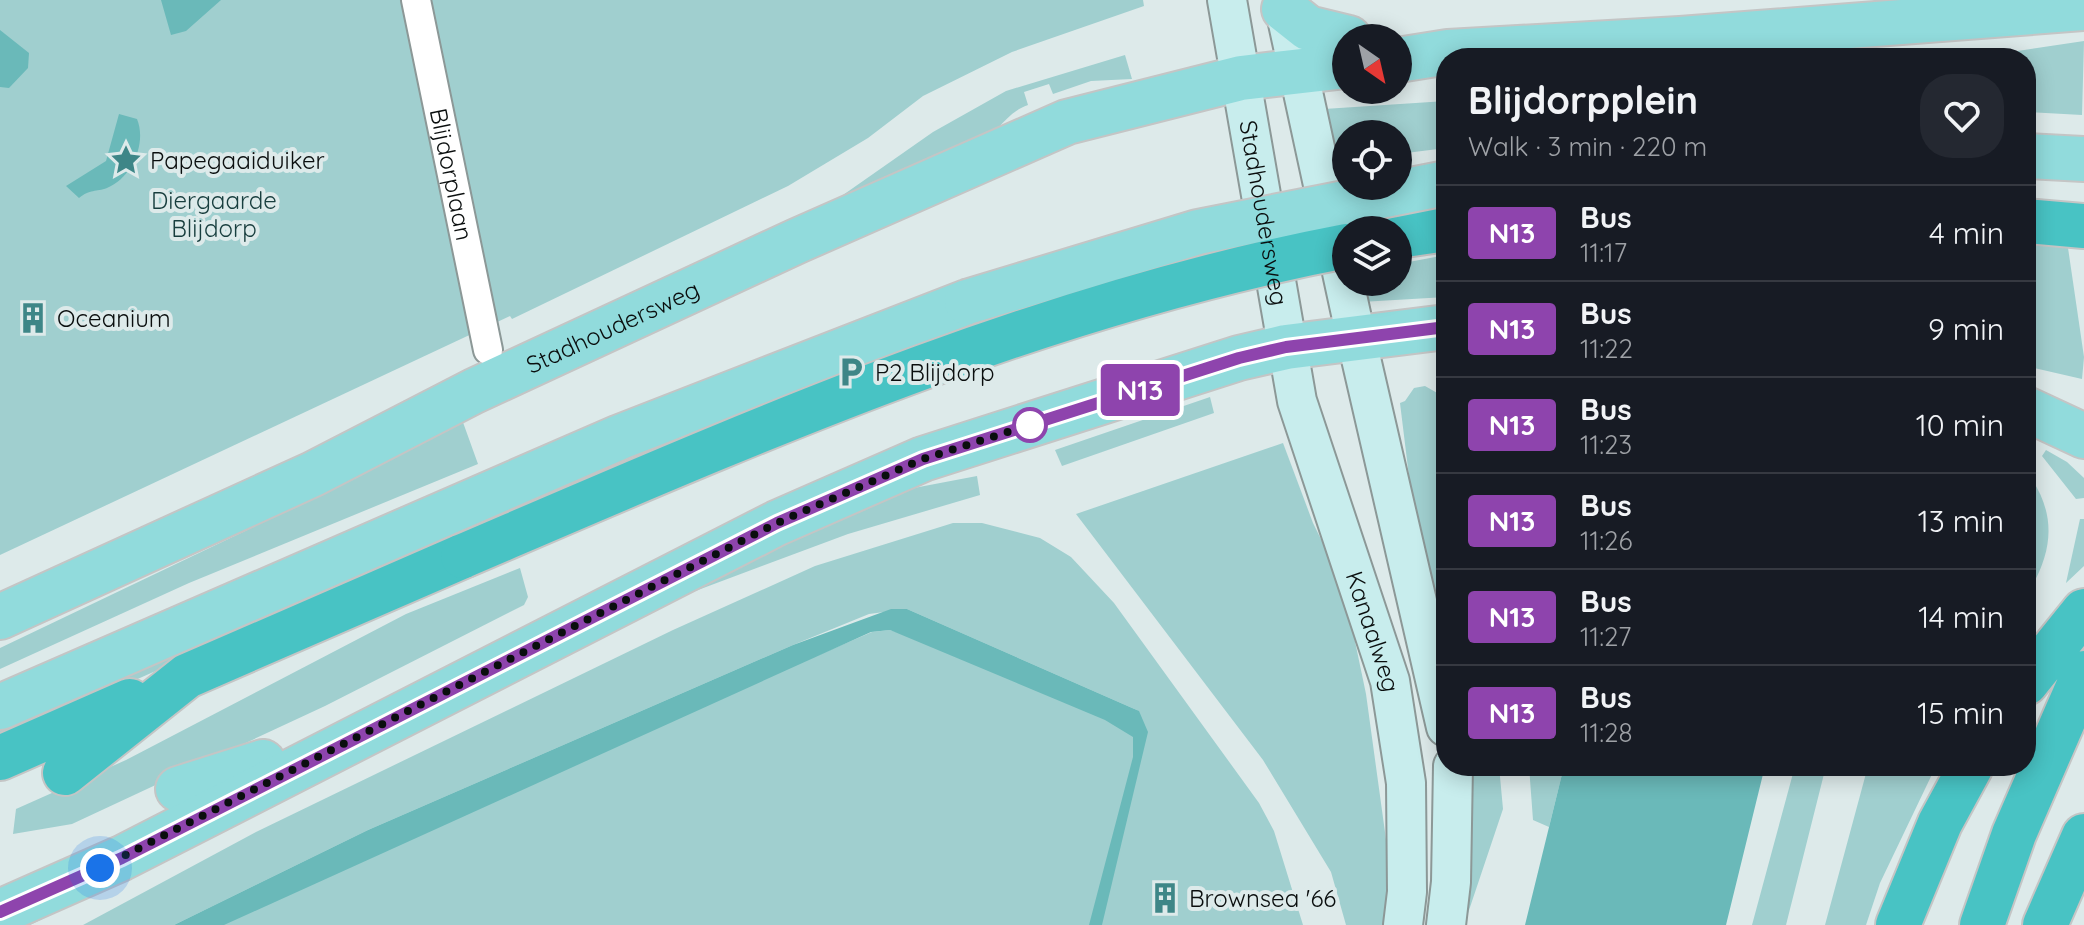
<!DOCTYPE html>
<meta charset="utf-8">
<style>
:root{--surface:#171b24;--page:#242831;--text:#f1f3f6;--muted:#9ea1a6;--line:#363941}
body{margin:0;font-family:Quicksand,sans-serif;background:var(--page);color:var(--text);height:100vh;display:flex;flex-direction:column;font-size:30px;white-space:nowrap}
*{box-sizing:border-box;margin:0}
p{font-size:26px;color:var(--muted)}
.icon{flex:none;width:44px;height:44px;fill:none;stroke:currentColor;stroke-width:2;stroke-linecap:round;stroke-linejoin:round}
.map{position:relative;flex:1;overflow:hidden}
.details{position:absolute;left:1436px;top:48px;width:600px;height:728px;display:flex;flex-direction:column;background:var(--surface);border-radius:32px;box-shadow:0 4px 20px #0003}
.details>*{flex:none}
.badge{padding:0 16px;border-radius:6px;font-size:28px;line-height:52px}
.needle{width:52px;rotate:146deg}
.buttons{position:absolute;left:1332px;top:24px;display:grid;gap:16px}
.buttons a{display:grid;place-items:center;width:80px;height:80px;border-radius:50%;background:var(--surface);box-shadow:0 4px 20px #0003;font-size:40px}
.you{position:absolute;width:40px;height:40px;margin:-20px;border:6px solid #fff;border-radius:50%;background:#1a73e8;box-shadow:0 0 0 12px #1a73e833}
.map>.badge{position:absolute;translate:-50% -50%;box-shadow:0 0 0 4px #fff}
.round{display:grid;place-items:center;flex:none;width:84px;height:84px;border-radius:32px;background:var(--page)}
.head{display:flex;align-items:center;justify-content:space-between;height:136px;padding:0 32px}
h1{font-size:38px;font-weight:800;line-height:60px}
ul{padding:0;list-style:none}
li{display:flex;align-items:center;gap:24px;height:96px;padding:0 32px;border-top:2px solid var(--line)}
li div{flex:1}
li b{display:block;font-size:30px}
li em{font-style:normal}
li .badge{min-width:88px;font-weight:700;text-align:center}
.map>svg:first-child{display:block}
</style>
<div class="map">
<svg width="2084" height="925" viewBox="0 0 2084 925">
<rect width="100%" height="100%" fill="#ddeaea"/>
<path fill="#a0cfcf" d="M0 0H1143L1144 6 1012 52 923 96 868 138 788 186 512 319 510 316 0 555Z
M2084 41 2082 115 2026 112V58H1990L1991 55Z
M1125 55 1132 79 1091 81 1053 94 1049 84 1024 92 1028 105C1005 113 997 135 976 148 938 170 892 185 851 203L843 195 933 132 1006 91Z
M1446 101V148L1398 154V134H1346V161L1334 162 1324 109Z
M2026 238 2067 241 2084 357 2082 379 2026 366Z
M1446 255V297L1361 302 1358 282H1398V264Z
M1425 386 1446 398V766H1499L1503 809 1464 925 1400 403 1405 401 1414 388Z
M1210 397 1214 413 1062 466 1055 450Z
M460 414 478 464 189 583 0 669V648L362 475Z
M1283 443 1313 523 1343 584 1366 694 1388 854 1386 925H1346L1331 872 1263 760 1076 514Z
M2046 450 2067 462 2084 478V498L2076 499 2042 456Z
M2026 471C2058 513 2054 552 2026 596Z
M977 476 980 495 848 534 690 593 92 895 30 925H5L626 610 898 491Z
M2080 519H2084V566L2066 583Z
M953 523H982L1040 538 1071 557 1114 603 1259 803 1274 831 1303 925H190L872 632 890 630 1139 711 907 609 869 614 793 645 368 830 174 925H83L256 832 673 630 815 566Z
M378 564 381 571 0 740V726Z
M520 568 528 597 524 605 325 706 72 824 13 834 16 809 126 760 406 614Z
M1529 766H1564L1549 827 1533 820Z
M1795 766H1826L1786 925H1752Z
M1868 766H1936L1880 883 1866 925H1825Z"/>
<path fill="#6ab9b9" d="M161 0H221L186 31 171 35Z
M0 30 29 53 28 68 9 88 0 87Z
M119 114 137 119C147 143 132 178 107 188 96 192 90 189 79 198L66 186 106 161Z
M891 609H907L1139 711 1148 732 1102 925H1089L1133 757V737L1105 720 890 630 871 632 224 925H174L368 830 793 645Z
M1564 766H1765L1726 925H1525Z"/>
<path fill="#ddeaea" d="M1745 0H1946L1933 58H1731Z"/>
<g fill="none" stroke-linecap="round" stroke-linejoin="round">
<defs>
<g id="street">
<path id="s1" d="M416 0 488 350"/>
</g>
<g id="secondary">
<path id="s2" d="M1227 0 1297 401 1390 681 1406 783 1407 892 1403 925"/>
<path d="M1283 0 1356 337 1446 727"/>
<path d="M1446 925 1451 882 1453 766"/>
</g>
<g id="primary">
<path d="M1284 9 1308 28 1349 38"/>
<path d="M1398 60 1448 52 1680 39 2084 8"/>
<path d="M2026 156 2084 159"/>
<path d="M2026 409 2084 436"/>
<path id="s3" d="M0 617 313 474 474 391 797 241 1067 122 1241 78 1346 66"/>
<path d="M0 707 620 437 967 302"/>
<path d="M178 789 263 762"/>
<path d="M0 912 122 858 777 523 923 459 1239 358 1286 347 1446 327"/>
</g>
<path id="highway" d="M2026 221 2084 226
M1398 236 1446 229
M2026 683 2084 611
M0 758 130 701
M65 773 187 676 463 556
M1898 925 1940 823 1971 766
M1982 925 2014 834 2084 673
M2045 925 2084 836"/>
</defs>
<use href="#street" stroke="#8c9897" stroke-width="32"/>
<use href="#secondary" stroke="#8c9897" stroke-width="42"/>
<use href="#primary" stroke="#c4c5c5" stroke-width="48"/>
<use href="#highway" stroke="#c4c5c5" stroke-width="48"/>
<use href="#street" stroke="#fff" stroke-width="28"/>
<use href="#secondary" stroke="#c8eded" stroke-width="38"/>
<use href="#primary" stroke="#91dbdc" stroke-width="44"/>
<use href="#highway" stroke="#48c3c4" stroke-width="44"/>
<defs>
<path id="primary-bridge" d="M967 302 1198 232 1446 183"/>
<path id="highway-bridge" d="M463 556C750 433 1037 305 1346 246"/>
</defs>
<use href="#primary-bridge" stroke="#c4c5c5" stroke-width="48" stroke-linecap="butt"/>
<use href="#highway-bridge" stroke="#c4c5c5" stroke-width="48" stroke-linecap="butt"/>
<use href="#primary-bridge" stroke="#91dbdc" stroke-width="44"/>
<use href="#highway-bridge" stroke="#48c3c4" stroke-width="44"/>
</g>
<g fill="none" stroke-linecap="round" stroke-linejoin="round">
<defs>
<path id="line" d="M0 912 122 858 777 523 923 459 1239 358 1286 347 1446 327"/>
</defs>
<use href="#line" stroke="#fff" stroke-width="18"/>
<use href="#line" stroke="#8e44ad" stroke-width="12"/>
<path stroke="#0a0e0e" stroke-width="8" stroke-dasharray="0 14.4" d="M100 868 777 523 923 459 1030 425"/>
</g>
<defs>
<symbol id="sight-bare" viewBox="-9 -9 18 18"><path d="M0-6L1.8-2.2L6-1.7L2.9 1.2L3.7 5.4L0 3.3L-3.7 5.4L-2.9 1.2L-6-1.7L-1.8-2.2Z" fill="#3e8687" stroke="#ddeaea" stroke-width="2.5" paint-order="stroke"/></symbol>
<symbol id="building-bare" viewBox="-9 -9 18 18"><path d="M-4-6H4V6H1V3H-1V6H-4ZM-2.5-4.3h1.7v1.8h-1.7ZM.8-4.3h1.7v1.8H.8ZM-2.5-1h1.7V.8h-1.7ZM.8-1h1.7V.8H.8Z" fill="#3e8687" stroke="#ddeaea" stroke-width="2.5" paint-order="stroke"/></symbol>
<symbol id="parking-bare" viewBox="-9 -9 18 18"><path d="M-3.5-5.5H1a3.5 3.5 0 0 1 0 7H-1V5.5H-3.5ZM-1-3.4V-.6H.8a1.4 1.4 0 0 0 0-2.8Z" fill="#3e8687" stroke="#ddeaea" stroke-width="2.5" paint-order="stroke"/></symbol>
</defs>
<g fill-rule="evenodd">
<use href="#sight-bare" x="104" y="138" width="44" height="44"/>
<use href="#building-bare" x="11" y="296" width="44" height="44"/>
<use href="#parking-bare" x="829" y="350" width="44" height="44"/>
<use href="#building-bare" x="1143" y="876" width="44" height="44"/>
</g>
<circle fill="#fff" stroke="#8e44ad" stroke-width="4" cx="1030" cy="425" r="16"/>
<g text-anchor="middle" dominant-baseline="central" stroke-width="8" stroke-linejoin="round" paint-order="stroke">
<g font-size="24" fill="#0a0e0e" stroke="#ddeaea" text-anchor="start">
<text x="150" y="160">Papegaaiduiker</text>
<text x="57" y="318">Oceanium</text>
<text x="875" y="372">P2 Blijdorp</text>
<text x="1189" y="898">Brownsea '66</text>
</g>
<g font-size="24" fill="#0a0e0e" stroke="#ddeaea">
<text stroke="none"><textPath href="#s1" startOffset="178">Blijdorplaan</textPath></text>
<text stroke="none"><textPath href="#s2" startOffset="216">Stadhoudersweg</textPath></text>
<text stroke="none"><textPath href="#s3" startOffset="678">Stadhoudersweg</textPath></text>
<text stroke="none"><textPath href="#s2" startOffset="650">Kanaalweg</textPath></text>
</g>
<g font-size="24" fill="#183e3e" stroke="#ddeaea">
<text x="214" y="200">Diergaarde<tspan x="214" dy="28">Blijdorp</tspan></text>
</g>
</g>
</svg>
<div class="buttons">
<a><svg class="needle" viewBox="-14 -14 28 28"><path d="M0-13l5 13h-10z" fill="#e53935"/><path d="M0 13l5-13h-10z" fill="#9ea1a6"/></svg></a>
<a><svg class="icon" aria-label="locate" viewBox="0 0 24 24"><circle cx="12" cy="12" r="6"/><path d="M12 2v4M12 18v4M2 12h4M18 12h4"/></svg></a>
<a><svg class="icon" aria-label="layers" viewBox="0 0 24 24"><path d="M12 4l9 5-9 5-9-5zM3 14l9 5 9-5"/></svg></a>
</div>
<div class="you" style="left:100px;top:868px"></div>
<b class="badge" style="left:1140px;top:390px;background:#8e44ad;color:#fff">N13</b>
<section class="details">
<div class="head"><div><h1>Blijdorpplein</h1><p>Walk · 3 min · 220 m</p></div><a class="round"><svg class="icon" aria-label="heart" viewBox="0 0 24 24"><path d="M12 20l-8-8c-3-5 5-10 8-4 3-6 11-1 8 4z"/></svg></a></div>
<ul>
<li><span class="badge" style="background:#8e44ad;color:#fff">N13</span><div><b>Bus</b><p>11:17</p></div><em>4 min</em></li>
<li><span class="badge" style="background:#8e44ad;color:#fff">N13</span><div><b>Bus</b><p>11:22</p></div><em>9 min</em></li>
<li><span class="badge" style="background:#8e44ad;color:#fff">N13</span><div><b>Bus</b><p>11:23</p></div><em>10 min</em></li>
<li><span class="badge" style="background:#8e44ad;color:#fff">N13</span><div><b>Bus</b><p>11:26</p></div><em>13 min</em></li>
<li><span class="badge" style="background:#8e44ad;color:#fff">N13</span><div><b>Bus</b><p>11:27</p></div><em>14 min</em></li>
<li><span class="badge" style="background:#8e44ad;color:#fff">N13</span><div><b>Bus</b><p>11:28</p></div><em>15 min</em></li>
</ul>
</section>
</div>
